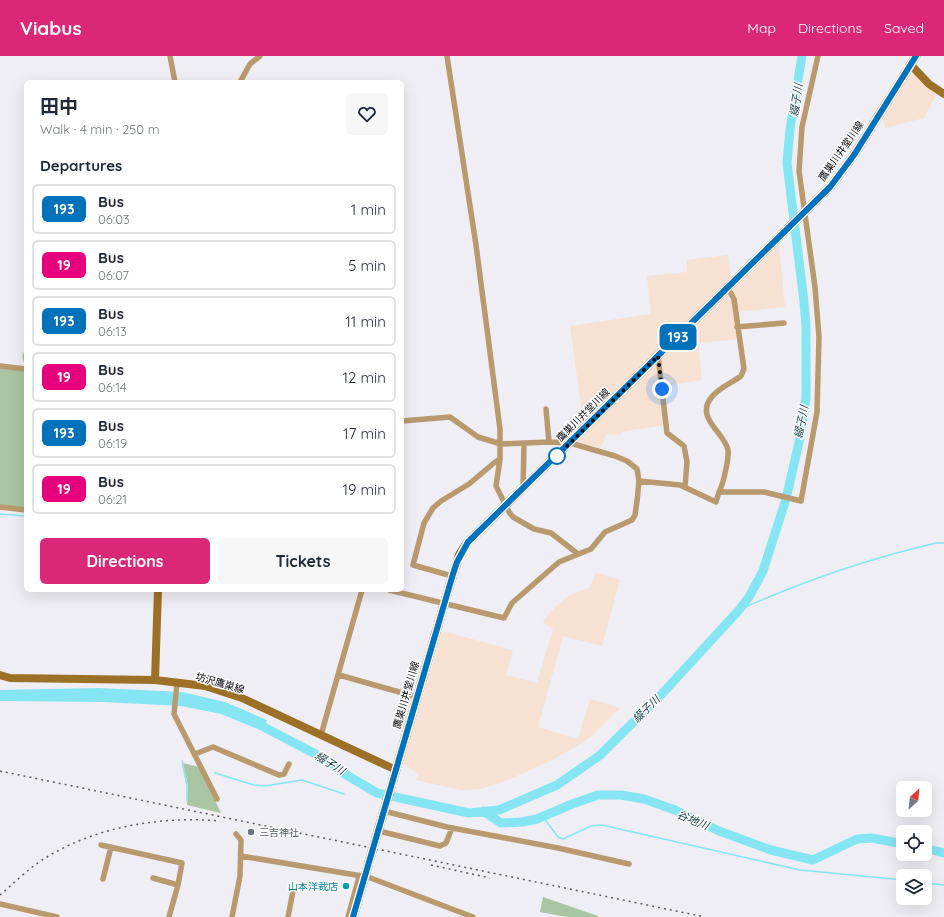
<!DOCTYPE html>
<meta charset="utf-8">
<style>
:root{--surface:#fff;--page:#f6f6f7;--text:#1f2937;--muted:#747a83;--line:#e0e1e3;--accent:#db2777}
body{margin:0;font-family:Quicksand,"Noto Sans JP",sans-serif;background:var(--page);color:var(--text);height:100vh;display:flex;flex-direction:column;font-size:15px;white-space:nowrap}
*{box-sizing:border-box;margin:0}
p{font-size:13px;color:var(--muted)}
.icon{flex:none;width:22px;height:22px;fill:none;stroke:currentColor;stroke-width:2;stroke-linecap:round;stroke-linejoin:round}
.map{position:relative;flex:1;overflow:hidden}
.side{position:absolute;left:24px;top:24px;width:380px;height:512px;display:flex;flex-direction:column;background:var(--surface);border-radius:6px;box-shadow:0 4px 16px #0002}
.side>*{flex:none}
.badge{padding:0 8px;border-radius:6px;font-size:14px;line-height:26px}
.needle{width:26px;rotate:27deg}
.controls{position:absolute;left:896px;top:725px;display:grid;gap:8px}
.controls a{display:grid;place-items:center;width:36px;height:36px;border-radius:6px;background:var(--surface);box-shadow:0 4px 16px #0002;font-size:20px}
.you{position:absolute;width:20px;height:20px;margin:-10px;border:3px solid #fff;border-radius:50%;background:#1a73e8;box-shadow:0 0 0 6px #1a73e833}
.map>.badge{position:absolute;translate:-50% -50%;box-shadow:0 0 0 2px #fff}
h2{padding:0 16px;font-size:15px;line-height:36px}
.round{display:grid;place-items:center;flex:none;width:42px;height:42px;border-radius:6px;background:var(--page)}
.headline{display:flex;align-items:center;justify-content:space-between;height:68px;padding:0 16px}
h1{font-size:19px;font-weight:700;line-height:30px}
.action{display:flex;gap:8px;margin-top:auto;padding:8px 16px}
.action a{flex:1;height:46px;border-radius:6px;background:var(--accent);color:#fff;font-size:16px;font-weight:700;line-height:46px;text-align:center}
.action a+a{background:var(--page);color:var(--text)}
ul{padding:0;list-style:none}
li{display:flex;align-items:center;gap:12px;height:50px;margin:0 8px 6px;padding:0 8px;border:2px solid var(--line);border-radius:6px}
li div{flex:1}
li b{display:block;font-size:15px}
li em{font-style:normal}
li .badge{min-width:44px;font-weight:700;text-align:center}
header{display:flex;align-items:center;gap:24px;box-sizing:border-box;height:56px;padding:0 20px;background:var(--accent);color:#fff}
header strong{font-size:19px}
nav{display:flex;gap:22px;margin-inline-start:auto;font-size:14px}
.map>svg:first-child{display:block}
</style>
<header>
<strong>Viabus</strong>
<nav><a>Map</a><a>Directions</a><a>Saved</a></nav>
</header>
<div class="map">
<svg width="944" height="861" viewBox="0 0 944 861">
<rect width="100%" height="100%" fill="#eeeef4"/>
<path fill="#f6e1d3" d="M912 18 916 19 936 39 924 62 885 72 882 59 908 19Z
M778 180 785 251 736 256 739 283 698 287 702 324 662 330 667 369 625 375 619 379 607 378 600 392 577 386V382L584 371 570 270 651 258 647 220 687 216V204L728 199 731 223Z
M596 517 620 524 602 590 563 580 538 671 578 683 590 643 620 652 590 682 554 703 508 724 481 733 461 734 416 724 418 718 403 707 442 575 513 594 506 619 537 627 553 573 544 567 543 565 552 554 568 540 590 531Z"/>
<path fill="#aac5a1" d="M26 293V454L0 452V311L26 313 22 300Z
M183 707 199 711 221 757 187 749 188 730Z
M543 841 598 860V861H567L540 856Z"/>
<path fill="#85e5f3" d="M99 632 182 636 225 646 267 664 263 675 221 658 181 650 104 646 0 645V634Z"/>
<g fill="none" stroke-linecap="round" stroke-linejoin="round">
<path stroke="#85e5f3" stroke-width="1.5" d="M0 458 26 460
M739 554C803 525 868 503 936 487H944
M182 705 187 730V745
M215 717 254 729 265 730 302 724 344 738
M543 761 558 781 563 783 591 770 602 769 800 814 903 824
M925 827 944 829"/>
<path stroke="#85e5f3" stroke-width="9" d="M254 666 329 705 343 717 377 737 469 757 499 754 557 729 599 700 660 640 739 554 749 541 763 515 786 443 800 382 806 342V270L804 246 787 107 790 73 802 0
M483 755 501 767 522 766 537 763 572 748 598 739H621L644 743 675 754 719 775 771 794 813 804 857 783 872 782 903 788
M925 792 944 797"/>
<path stroke="#b99a6f" stroke-width="5.5" d="M170 0 175 26
M447 0 476 189 500 373V403L496 430 509 456 513 461 534 473 551 477 578 498
M240 26 250 8 260 0
M737 271 784 267
M658 300 667 377 684 390 687 406 685 431
M0 310 26 313
M546 353 549 386
M639 425 680 429 716 446 719 436H764L801 445 817 356 819 281 815 231 799 115 802 71 818 0
M523 433 524 388
M719 436C723 429 729 403 728 394 725 377 695 362 711 342 718 332 732 327 741 320L744 313 734 243 728 232
M0 451 26 454
M452 520 413 509 424 467 433 452 441 445 469 428 494 407 500 403
M389 534 504 562 512 547 559 506 591 493 605 476 632 464 635 459 637 445 639 425 637 413 627 405 615 400 570 387 549 386 501 388 478 381 450 361 402 365
M339 619 417 641
M177 627 174 658 217 743
M321 679 362 534
M195 698 213 691 279 719 284 718 289 708
M384 755 447 771 558 792 629 808
M383 776 440 790 446 787 452 772
M101 789 182 807 178 829 169 861
M241 800 368 821 473 861
M153 822 178 829
M103 823 111 791
M0 848 57 861
M232 861 240 820 241 784 236 778
M288 861 293 835
M348 861 359 821"/>
<path stroke="#9d7027" stroke-width="8" d="M910 8 929 28 944 38
M0 619 10 622 155 624 205 630 242 642 396 714
M155 624 158 534"/>
<path stroke="#785827" stroke-width="9" d="M353 861 453 518 460 498 468 486 830 131 854 99 916 0"/>
<path stroke="#5c5c5f" stroke-width="1.5" stroke-dasharray="2 4" stroke-linecap="butt" d="M0 715 705 861
M431 809 490 822
M0 839C15 826 30 811 47 801 98 770 162 760 220 765"/>
</g>
<g fill="none" stroke-linecap="round" stroke-linejoin="round">
<defs>
<path id="line" d="M353 861 453 518 457 506 468 486 830 131 854 99 916 0"/>
</defs>
<use href="#line" stroke="#fff" stroke-width="9"/>
<use href="#line" stroke="#0072bc" stroke-width="6"/>
<path stroke="#0d0d0f" stroke-width="4" stroke-dasharray="0 7.2" d="M557 400 658 300 662 333"/>
</g>
<circle fill="#fff" stroke="#0072bc" stroke-width="2" cx="557" cy="400" r="8"/>
<circle fill="#6b7280" stroke="#fcfcfe" stroke-width="1.5" cx="251" cy="776" r="4"/>
<circle fill="#0f9aa8" stroke="#fcfcfe" stroke-width="1.5" cx="346" cy="830" r="4"/>
<g text-anchor="middle" dominant-baseline="central" stroke-width="3" stroke-linejoin="round" paint-order="stroke">
<g font-size="10" fill="#0d0d0f" stroke="#fcfcfe">
<text transform="translate(841 95) rotate(-55)">鷹巣川井堂川線</text>
<text transform="translate(583 359) rotate(-45)">鷹巣川井堂川線</text>
<text transform="translate(220 627) rotate(16)">坊沢鷹巣線</text>
<text transform="translate(406 639) rotate(-74)">鷹巣川井堂川線</text>
</g>
<g font-size="10" fill="#5b616d" stroke="#fcfcfe" text-anchor="start">
<text x="259" y="776">三吉神社</text>
</g>
<g font-size="10" fill="#0d838f" stroke="#fcfcfe" text-anchor="end">
<text x="338" y="830">山本洋裁店</text>
</g>
<g font-size="11" font-style="italic" fill="#214c53" stroke="#fcfcfe">
<text transform="translate(796 44) rotate(-82)">綴子川</text>
<text transform="translate(801 366) rotate(-79)">綴子川</text>
<text transform="translate(646 653) rotate(-45)">綴子川</text>
<text transform="translate(330 707) rotate(32)">綴子川</text>
<text transform="translate(693 764) rotate(23)">谷地川</text>
</g>
</g>
</svg>
<div class="controls">
<a><svg class="needle" viewBox="-14 -14 28 28"><path d="M0-13l5 13h-10z" fill="#e53935"/><path d="M0 13l5-13h-10z" fill="#747a83"/></svg></a>
<a><svg class="icon" aria-label="locate" viewBox="0 0 24 24"><circle cx="12" cy="12" r="6"/><path d="M12 2v4M12 18v4M2 12h4M18 12h4"/></svg></a>
<a><svg class="icon" aria-label="layers" viewBox="0 0 24 24"><path d="M12 4l9 5-9 5-9-5zM3 14l9 5 9-5"/></svg></a>
</div>
<div class="you" style="left:662px;top:333px"></div>
<b class="badge" style="left:678px;top:281px;background:#0072bc;color:#fff">193</b>
<section class="side">
<div class="headline"><div><h1>田中</h1><p>Walk · 4 min · 250 m</p></div><a class="round"><svg class="icon" aria-label="heart" viewBox="0 0 24 24"><path d="M12 20l-8-8c-3-5 5-10 8-4 3-6 11-1 8 4z"/></svg></a></div>
<h2>Departures</h2>
<ul>
<li><span class="badge" style="background:#0072bc;color:#fff">193</span><div><b>Bus</b><p>06:03</p></div><em>1 min</em></li>
<li><span class="badge" style="background:#e6007e;color:#fff">19</span><div><b>Bus</b><p>06:07</p></div><em>5 min</em></li>
<li><span class="badge" style="background:#0072bc;color:#fff">193</span><div><b>Bus</b><p>06:13</p></div><em>11 min</em></li>
<li><span class="badge" style="background:#e6007e;color:#fff">19</span><div><b>Bus</b><p>06:14</p></div><em>12 min</em></li>
<li><span class="badge" style="background:#0072bc;color:#fff">193</span><div><b>Bus</b><p>06:19</p></div><em>17 min</em></li>
<li><span class="badge" style="background:#e6007e;color:#fff">19</span><div><b>Bus</b><p>06:21</p></div><em>19 min</em></li>
</ul>
<div class="action"><a>Directions</a><a>Tickets</a></div>
</section>
</div>
